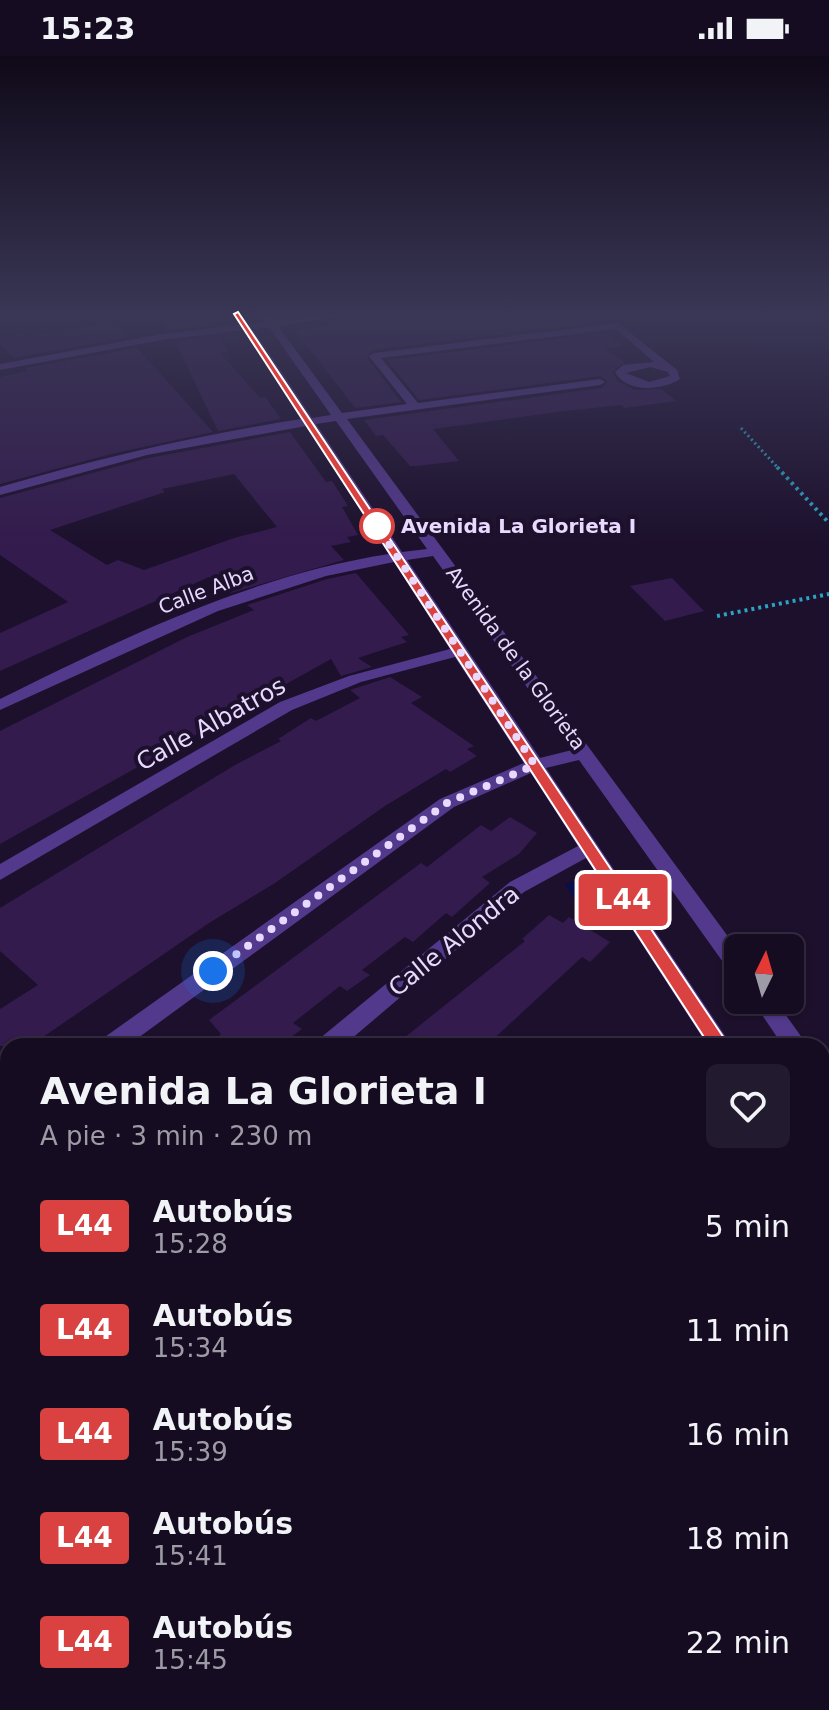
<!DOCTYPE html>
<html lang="es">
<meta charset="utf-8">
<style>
:root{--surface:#150c21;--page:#221a2e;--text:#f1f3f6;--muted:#9d9ba5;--line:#342c3f}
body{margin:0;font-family:"DejaVu Sans",sans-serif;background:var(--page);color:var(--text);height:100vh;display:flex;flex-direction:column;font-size:30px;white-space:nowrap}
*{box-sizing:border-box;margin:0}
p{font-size:26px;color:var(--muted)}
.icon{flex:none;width:44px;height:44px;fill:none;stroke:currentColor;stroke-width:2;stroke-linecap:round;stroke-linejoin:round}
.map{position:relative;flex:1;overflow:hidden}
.sheet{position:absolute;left:0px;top:982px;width:830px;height:672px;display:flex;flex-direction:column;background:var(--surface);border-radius:24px 24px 0 0;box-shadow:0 2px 6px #0004,0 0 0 2px var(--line)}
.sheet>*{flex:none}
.badge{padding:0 16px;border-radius:6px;font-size:28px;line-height:52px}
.needle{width:52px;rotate:5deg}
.buttons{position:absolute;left:724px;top:878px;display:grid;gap:16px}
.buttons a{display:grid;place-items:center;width:80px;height:80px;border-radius:12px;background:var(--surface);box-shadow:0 2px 6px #0004,0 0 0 2px var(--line);font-size:40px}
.you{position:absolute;width:40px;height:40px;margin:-20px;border:6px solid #fff;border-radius:50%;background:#1a73e8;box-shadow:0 0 0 12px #1a73e833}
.map>.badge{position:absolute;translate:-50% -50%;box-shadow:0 0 0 4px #fff}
.round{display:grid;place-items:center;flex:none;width:84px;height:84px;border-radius:12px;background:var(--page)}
.summary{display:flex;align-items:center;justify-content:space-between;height:136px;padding:0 40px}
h1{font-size:38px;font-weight:700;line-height:60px}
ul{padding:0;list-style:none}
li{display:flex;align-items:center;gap:24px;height:104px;padding:0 40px}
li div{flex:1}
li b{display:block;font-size:30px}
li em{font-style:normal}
li .badge{min-width:88px;font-weight:700;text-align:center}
.status{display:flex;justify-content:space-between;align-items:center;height:56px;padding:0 40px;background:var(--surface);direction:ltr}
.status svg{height:22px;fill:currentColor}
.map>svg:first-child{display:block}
</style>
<div class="status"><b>15:23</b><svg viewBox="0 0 49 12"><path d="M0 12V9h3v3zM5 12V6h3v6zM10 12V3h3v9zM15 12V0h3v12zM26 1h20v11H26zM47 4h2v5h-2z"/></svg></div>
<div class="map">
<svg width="829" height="1654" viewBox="0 0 829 1654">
<rect width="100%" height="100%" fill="#1c102c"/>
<path fill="#080f4c" d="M583 823 600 850 598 852 601 857 589 860 586 854 582 855 565 828Z"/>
<path fill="#331b4d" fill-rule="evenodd" d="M197 258H204L213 269 169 274 163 262Z
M413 258H578L591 267 372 294 367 302 401 346 355 352 295 274Z
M109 267 112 271 118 270 128 281 14 302 0 287V282L24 278 27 281Z
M606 277 623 290 605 292 624 306 612 316 618 325 635 334 661 333 676 345 625 352 621 349 565 355 433 373 459 405 417 410H410L383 379 376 380 364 364 602 332 608 325 600 320 419 344 387 304Z
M219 280 228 296 220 297 260 342 265 341 281 363 218 375 175 285Z
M137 292 213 376 111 398 0 428V321L27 315 25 312Z
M290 376 326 426 332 425 348 450 342 451 358 479 347 481 351 486 331 490 344 504 231 537 209 521 0 615V577L68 546 0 499V442L148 402ZM234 418 277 471 234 482 144 514 118 504 107 509 50 474 165 436 162 433Z
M356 517 409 579 401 581 407 586 358 602 372 611 341 620 331 603 0 788V675L187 581 254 554 247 549 327 523Z
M672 522 704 555 665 565 630 530Z
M390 621 422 641 411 647 474 690 467 693 477 700 450 716 446 713 385 750 275 827 209 867 30 990H0V953L38 929 0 895V852L235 709 281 685 278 683 311 662 316 665 360 642 350 634Z
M510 761 537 777 519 798 482 821 490 827 452 861 446 857 413 886 405 881 362 914 370 919 347 935 340 930 293 967 302 973 279 990H206L221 978 209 964 421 807 427 811 481 769 491 775Z
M549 859 563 867 569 861 610 886 590 906 582 901 486 990H394L525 885 522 883Z"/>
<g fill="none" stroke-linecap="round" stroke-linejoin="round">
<path stroke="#2ba3c2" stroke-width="3" stroke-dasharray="2 3" stroke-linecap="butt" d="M741 372 779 413"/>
<path stroke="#2ba3c2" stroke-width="4" stroke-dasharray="3 4" stroke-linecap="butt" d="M777 411 829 467
M717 560 829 538"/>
<path fill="#53398c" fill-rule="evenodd" d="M233 258H243L249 268 265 266 259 258H269L274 265 357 258 278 270 342 357 407 348 369 300 374 297 618 267 677 314 680 323C662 335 626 337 615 316L623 309 654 306 616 273 381 302 418 347 600 323 605 326 600 329 347 363 738 894V918L730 916 579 704 546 712 732 990H708L586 802 524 836 343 990H315L319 983 510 826 578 790 531 717 454 751 127 990H98L102 983 440 743 524 707 455 601 361 626 292 654 0 824V808L280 646 349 620 450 593 394 506 326 520 218 555 0 654V643C123 582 252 519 389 498L306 370 147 399 0 439V431C99 402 199 379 301 363L244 274 162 284 0 314V308L162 278 240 269ZM269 271 331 359 312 362 253 273ZM650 311 668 316 670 320 649 326 626 317ZM336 365 427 493 402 496 316 368ZM433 500 572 694 540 702 407 504Z
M752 944H775L808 990H783Z
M822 1016 829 1019V1045L822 1043Z
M8 1053V1077L0 1080V1055Z
M822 1133 829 1136V1168L822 1165Z
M8 1243V1274L0 1277V1246Z"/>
<path fill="#ee61ff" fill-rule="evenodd" d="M829 1482V1515L822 1518V1485Z
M569 1646H613L609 1654H565Z"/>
</g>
<linearGradient id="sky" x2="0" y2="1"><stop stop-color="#0f0918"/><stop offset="0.53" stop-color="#3a3756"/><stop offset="1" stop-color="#3a3756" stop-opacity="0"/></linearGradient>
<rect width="829" height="490" fill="url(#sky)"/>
<path fill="#da4241" stroke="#fff" stroke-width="2" d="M238 256 726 985 729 990 726 995H713L234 258Z"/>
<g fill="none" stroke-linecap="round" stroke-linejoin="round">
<path stroke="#e8daff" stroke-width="8" stroke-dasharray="0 14.4" d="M213 915 447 747 535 709 377 470"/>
</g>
<circle fill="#fff" stroke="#da4241" stroke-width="4" cx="377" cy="470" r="16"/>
<g text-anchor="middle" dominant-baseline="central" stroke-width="8" stroke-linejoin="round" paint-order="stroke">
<g font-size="20" font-weight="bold" fill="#e8daff" stroke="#1c102c" text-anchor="start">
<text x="401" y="470">Avenida La Glorieta I</text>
</g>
<g font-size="20" fill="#e8daff" stroke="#1c102c">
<text transform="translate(206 534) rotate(-21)">Calle Alba</text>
<text transform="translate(516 602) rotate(54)">Avenida de la Glorieta</text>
</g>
<g font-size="24" fill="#e8daff" stroke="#1c102c">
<text transform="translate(211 668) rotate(-29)">Calle Albatros</text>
<text transform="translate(454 885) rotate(-39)">Calle Alondra</text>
</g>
</g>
</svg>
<div class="buttons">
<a><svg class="needle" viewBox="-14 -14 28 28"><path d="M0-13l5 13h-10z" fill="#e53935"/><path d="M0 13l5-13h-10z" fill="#9d9ba5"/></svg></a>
</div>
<div class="you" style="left:213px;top:915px"></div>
<b class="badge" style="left:623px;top:844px;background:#da4241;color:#fff">L44</b>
<section class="sheet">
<div class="summary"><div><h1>Avenida La Glorieta I</h1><p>A pie · 3 min · 230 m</p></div><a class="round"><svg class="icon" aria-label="heart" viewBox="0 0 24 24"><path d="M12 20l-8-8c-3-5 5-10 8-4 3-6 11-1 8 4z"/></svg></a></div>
<ul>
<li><span class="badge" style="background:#da4241;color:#fff">L44</span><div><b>Autobús</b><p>15:28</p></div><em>5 min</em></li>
<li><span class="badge" style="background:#da4241;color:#fff">L44</span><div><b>Autobús</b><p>15:34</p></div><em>11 min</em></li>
<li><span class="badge" style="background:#da4241;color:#fff">L44</span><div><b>Autobús</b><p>15:39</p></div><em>16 min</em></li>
<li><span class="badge" style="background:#da4241;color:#fff">L44</span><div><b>Autobús</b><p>15:41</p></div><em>18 min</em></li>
<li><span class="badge" style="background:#da4241;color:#fff">L44</span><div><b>Autobús</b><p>15:45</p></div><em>22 min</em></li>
</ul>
</section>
</div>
